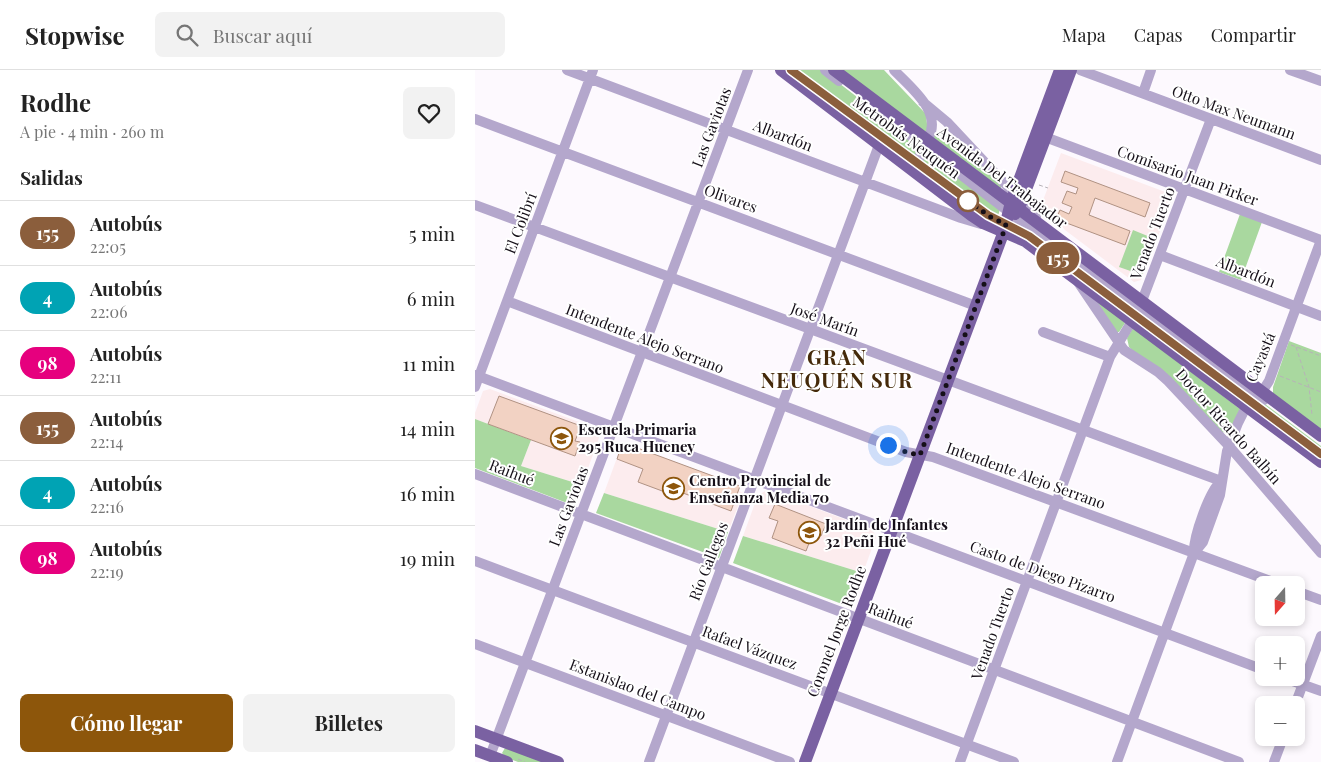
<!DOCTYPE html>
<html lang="es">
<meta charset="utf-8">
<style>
:root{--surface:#fff;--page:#f2f2f2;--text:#222;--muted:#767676;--line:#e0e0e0;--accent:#8d560b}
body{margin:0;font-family:"Playfair Display",serif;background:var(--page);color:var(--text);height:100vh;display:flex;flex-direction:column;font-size:19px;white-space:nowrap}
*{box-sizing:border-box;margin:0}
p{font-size:16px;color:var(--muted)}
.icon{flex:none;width:28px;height:28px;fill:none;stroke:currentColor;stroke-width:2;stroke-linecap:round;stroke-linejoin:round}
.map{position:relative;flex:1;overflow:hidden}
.drawer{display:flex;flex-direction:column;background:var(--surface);width:475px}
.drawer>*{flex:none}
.badge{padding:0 10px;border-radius:16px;font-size:18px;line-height:32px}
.needle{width:32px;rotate:200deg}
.controls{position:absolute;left:780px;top:506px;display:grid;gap:10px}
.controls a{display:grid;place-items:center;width:50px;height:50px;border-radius:8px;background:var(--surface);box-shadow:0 2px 8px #0003;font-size:25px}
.you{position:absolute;width:25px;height:25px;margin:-12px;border:4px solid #fff;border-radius:50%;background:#1a73e8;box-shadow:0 0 0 8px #1a73e833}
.map>.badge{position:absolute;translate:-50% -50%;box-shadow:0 0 0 2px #fff}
h2{padding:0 20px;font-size:19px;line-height:45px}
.round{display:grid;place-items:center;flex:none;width:52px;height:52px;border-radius:8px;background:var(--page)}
.head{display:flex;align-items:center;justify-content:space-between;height:85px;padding:0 20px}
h1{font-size:24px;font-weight:700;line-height:38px}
.button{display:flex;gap:10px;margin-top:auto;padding:10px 20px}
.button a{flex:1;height:58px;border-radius:8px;background:var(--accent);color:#fff;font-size:20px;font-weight:700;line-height:58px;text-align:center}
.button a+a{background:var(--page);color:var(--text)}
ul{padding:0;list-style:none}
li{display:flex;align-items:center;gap:15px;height:65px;padding:0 20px;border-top:1px solid var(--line)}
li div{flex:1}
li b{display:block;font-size:19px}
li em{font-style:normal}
li .badge{min-width:55px;font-weight:700;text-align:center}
header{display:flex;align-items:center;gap:30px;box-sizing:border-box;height:70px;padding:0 25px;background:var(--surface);border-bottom:1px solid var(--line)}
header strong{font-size:24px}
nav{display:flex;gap:28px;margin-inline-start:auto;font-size:18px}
.search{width:350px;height:45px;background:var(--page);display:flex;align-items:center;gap:12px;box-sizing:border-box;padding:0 18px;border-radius:8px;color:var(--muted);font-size:19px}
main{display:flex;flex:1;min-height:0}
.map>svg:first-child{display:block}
</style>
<header>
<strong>Stopwise</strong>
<div class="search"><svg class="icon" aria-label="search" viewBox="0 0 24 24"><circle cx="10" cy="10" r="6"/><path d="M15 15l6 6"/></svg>Buscar aquí</div>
<nav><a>Mapa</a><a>Capas</a><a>Compartir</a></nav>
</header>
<main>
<section class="drawer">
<div class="head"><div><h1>Rodhe</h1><p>A pie · 4 min · 260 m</p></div><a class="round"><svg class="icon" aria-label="heart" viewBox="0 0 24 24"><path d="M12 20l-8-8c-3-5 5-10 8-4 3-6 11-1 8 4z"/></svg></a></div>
<h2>Salidas</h2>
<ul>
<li><span class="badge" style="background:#8b5e3c;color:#fff">155</span><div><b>Autobús</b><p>22:05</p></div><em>5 min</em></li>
<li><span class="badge" style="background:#00a3b4;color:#fff">4</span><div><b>Autobús</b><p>22:06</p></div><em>6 min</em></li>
<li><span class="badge" style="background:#e6007e;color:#fff">98</span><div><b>Autobús</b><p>22:11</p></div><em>11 min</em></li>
<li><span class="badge" style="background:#8b5e3c;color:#fff">155</span><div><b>Autobús</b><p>22:14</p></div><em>14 min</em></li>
<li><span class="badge" style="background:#00a3b4;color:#fff">4</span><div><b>Autobús</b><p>22:16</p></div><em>16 min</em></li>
<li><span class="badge" style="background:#e6007e;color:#fff">98</span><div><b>Autobús</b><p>22:19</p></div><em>19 min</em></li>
</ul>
<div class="button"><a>Cómo llegar</a><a>Billetes</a></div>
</section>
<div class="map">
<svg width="846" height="692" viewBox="0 0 846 692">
<rect width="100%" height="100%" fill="#fdf9fe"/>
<path fill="#fcecee" d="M586 83 693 123 697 130 666 210 659 212 590 160 567 133Z
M15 319 123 359 125 365 107 415 46 396 56 370 0 349V343L8 321Z
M157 376 265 416 264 421 268 423 253 462 129 423 146 377 155 380Z
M292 420 398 460 401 467 388 503 268 466 283 425Z"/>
<path fill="#a9d89f" d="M320 0H347L443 74 444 76 441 87Z
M365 0H409L451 44 453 64Z
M464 62 471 63 477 66 526 114V118L524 119 459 71V66Z
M450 82 525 139 523 146 446 93Z
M765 144 787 152 766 210 744 202Z
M658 160 680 169 667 205 644 197Z
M617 225 650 253 644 262H642Z
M658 258 765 339 754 363 747 362 654 277 652 268Z
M814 271 846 283V361L798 324V317Z
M790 334 846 376V382L788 336Z
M0 349 56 370 46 396 107 415 100 436 0 398Z
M129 423 253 462 244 488 121 443Z
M268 466 388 503 375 537 258 493Z
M30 678 73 692H43L30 687 27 683Z"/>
<path fill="#f2d2c3" stroke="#b09283" d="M590 101 675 133 670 147 620 128 614 145 655 161 650 175 581 149 585 140 594 144 597 137 587 133 592 121 601 124 603 118 586 112Z
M24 326 106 356 100 371 105 372 100 386 13 354Z
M157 376 265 416 256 441 200 420 198 425 163 412 168 399 142 389 146 377 156 380Z
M300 434 351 454 346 466 338 463 331 481 297 468 303 451 294 448Z"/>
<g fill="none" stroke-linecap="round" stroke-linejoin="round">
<path stroke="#b7b2b8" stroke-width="1" stroke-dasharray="4 2.5" stroke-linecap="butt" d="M564 115 573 118
M559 128 583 154
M816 275 846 286
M821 277 834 317 837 345
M805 306 846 322
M43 689 50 692"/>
<path stroke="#b4a7cc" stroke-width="10" d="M92 0 486 148 506 154
M316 0 513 145 544 160 563 173
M350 0 364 11
M419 0C437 19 468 42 453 69 448 79 442 87 443 98
M605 0 846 90
M815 0 846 11
M668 23 676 0
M448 32 472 52 561 147
M405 42 547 152 789 330
M0 49 501 236
M570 67 846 170
M0 135 746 411
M685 185 846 246
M598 199 846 384
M603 212 649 280 683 302 693 311 754 376 846 483
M32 231 431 382 458 387 806 515
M667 231 736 49
M568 262 635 287
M0 305 789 600
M0 317 118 0
M0 404 764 692
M719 483 728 472 745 425 752 381 763 353 769 341 787 322 794 311 846 170
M0 491 539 692
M821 521 846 530
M0 574 315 692
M809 608 846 621
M820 635 846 566
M15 686 273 0
M174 692 404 75
M485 692 635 287 657 251
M642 692 719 483C718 467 734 422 746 411
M799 692 808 668"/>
<path stroke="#7a61a2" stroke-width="12" d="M306 0 496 145 508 153 550 171 846 392
M359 0 846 366
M540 144 544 138 596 0
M0 661 83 692
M0 680 32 692
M330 692 529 161 536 132 585 0"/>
</g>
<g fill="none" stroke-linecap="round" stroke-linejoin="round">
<defs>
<path id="line" d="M316 0 513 145 554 166 846 384"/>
</defs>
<use href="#line" stroke="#fff" stroke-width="11"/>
<use href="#line" stroke="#8b5e3c" stroke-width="8"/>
<path stroke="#150f18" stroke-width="5" stroke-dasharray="0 9" d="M413 375 434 383 445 385 529 161 531 154 517 148 493 131"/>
</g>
<defs>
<symbol id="school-ring" viewBox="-11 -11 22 22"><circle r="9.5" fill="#fff" stroke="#8d560b" stroke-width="1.5"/><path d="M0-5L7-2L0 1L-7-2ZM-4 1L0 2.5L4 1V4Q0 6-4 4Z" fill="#8d560b"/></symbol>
</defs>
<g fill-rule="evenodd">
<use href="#school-ring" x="74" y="356" width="25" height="25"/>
<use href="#school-ring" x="186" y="406" width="25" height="25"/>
<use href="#school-ring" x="322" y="450" width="25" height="25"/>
</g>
<circle fill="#fff" stroke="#8b5e3c" stroke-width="2.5" cx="493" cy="131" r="10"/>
<g text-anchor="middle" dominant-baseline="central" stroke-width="4" stroke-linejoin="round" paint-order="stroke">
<g font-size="15" fill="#150f18" stroke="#fff">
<text transform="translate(759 42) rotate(20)">Otto Max Neumann</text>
<text transform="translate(236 57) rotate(-69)">Las Gaviotas</text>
<text transform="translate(308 65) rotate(21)">Albardón</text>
<text transform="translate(432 67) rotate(36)">Metrobús Neuquén</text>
<text transform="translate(713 105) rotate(20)">Comisario Juan Pirker</text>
<text transform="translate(528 107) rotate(37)">Avenida Del Trabajador</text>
<text transform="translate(256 128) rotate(20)">Olivares</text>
<text transform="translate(45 153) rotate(-69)">El Colibrí</text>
<text transform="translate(677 163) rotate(-69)">Venado Tuerto</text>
<text transform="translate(771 201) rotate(21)">Albardón</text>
<text transform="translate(350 249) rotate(20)">José Marín</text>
<text transform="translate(170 268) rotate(21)">Intendente Alejo Serrano</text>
<text transform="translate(785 287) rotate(-67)">Cayastá</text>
<text transform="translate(754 356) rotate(48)">Doctor Ricardo Balbín</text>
<text transform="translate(37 402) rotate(21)">Raihué</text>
<text transform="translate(551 405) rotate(20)">Intendente Alejo Serrano</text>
<text transform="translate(93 436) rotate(-69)">Las Gaviotas</text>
<text transform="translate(233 491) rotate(-69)">Río Gallegos</text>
<text transform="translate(568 501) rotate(20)">Casto de Diego Pizarro</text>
<text transform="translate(416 545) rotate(21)">Raihué</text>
<text transform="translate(361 561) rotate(-69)">Coronel Jorge Rodhe</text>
<text transform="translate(517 563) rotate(-70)">Venado Tuerto</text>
<text transform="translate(275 577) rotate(20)">Rafael Vázquez</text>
<text transform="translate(163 619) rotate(21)">Estanislao del Campo</text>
</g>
<g font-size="15" font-weight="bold" fill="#150f18" stroke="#fff" text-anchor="start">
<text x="103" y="359">Escuela Primaria<tspan x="103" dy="17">295 Ruca Hueney</tspan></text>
<text x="214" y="410">Centro Provincial de<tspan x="214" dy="17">Enseñanza Media 70</tspan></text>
<text x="350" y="454">Jardín de Infantes<tspan x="350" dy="17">32 Peñi Hué</tspan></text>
</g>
<g font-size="20" font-weight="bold" letter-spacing="1" fill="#452a0a" stroke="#fff">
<text x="362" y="286">GRAN<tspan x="362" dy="23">NEUQUÉN SUR</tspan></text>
</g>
</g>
</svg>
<div class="controls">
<a><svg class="needle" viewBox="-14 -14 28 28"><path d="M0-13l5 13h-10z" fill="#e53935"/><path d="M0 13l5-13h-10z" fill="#767676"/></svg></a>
<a>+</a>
<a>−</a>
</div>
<div class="you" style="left:413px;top:375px"></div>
<b class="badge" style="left:583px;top:188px;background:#8b5e3c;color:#fff">155</b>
</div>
</main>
